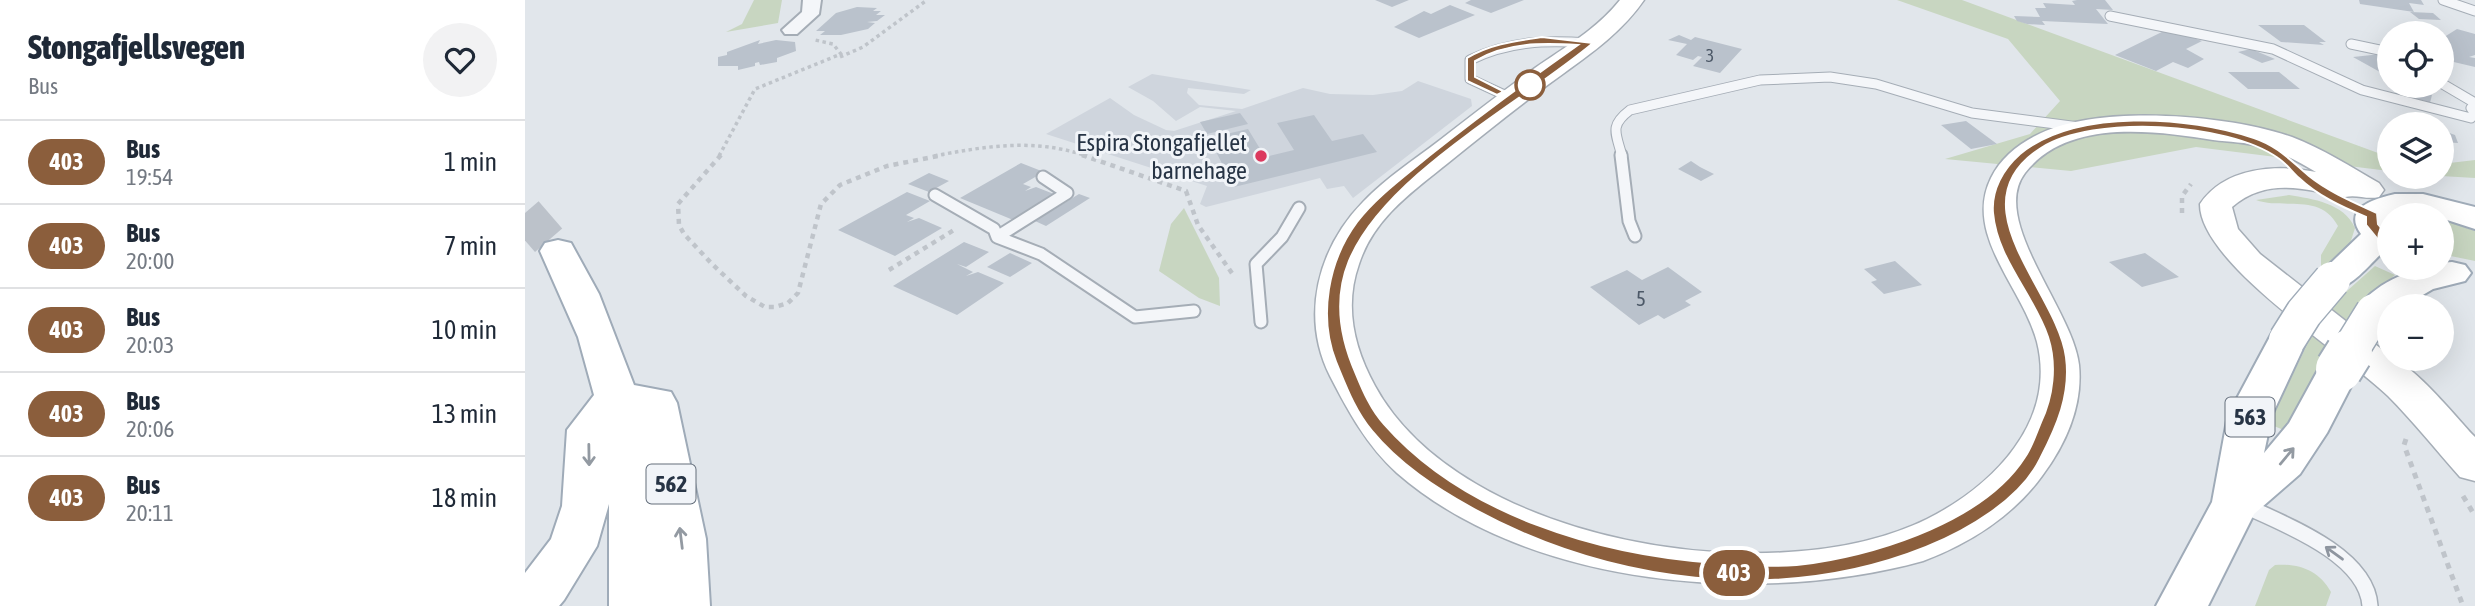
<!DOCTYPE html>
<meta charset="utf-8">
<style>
:root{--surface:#fff;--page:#f2f2f3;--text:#1f2937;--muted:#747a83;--line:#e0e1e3}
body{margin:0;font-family:"Asap Condensed",sans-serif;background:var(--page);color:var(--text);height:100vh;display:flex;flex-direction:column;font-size:26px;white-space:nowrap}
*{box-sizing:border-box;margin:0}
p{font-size:23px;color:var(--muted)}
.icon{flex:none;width:38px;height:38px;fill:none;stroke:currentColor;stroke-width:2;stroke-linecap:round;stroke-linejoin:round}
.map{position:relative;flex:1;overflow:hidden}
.panel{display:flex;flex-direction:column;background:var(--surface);width:525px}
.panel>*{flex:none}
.badge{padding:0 14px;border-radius:23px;font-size:24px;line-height:46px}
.controls{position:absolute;left:1852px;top:21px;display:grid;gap:14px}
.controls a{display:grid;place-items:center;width:77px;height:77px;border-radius:50%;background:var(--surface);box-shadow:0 7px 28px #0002;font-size:35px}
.map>.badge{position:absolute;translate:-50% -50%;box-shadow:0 0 0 4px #fff}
.round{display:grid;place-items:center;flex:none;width:74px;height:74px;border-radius:37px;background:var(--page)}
.overview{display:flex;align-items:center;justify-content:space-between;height:119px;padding:0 28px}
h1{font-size:33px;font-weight:800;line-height:52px}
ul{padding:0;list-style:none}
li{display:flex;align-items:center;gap:21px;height:84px;padding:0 28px;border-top:2px solid var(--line)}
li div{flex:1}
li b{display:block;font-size:26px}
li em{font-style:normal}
li .badge{min-width:77px;font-weight:700;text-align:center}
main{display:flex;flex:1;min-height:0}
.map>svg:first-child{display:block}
</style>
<main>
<section class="panel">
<div class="overview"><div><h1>Stongafjellsvegen</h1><p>Bus</p></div><a class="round"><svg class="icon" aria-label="heart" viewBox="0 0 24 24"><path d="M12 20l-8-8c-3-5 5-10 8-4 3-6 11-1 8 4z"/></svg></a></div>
<ul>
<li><span class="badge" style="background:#8b5e3c;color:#fff">403</span><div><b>Bus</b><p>19:54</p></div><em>1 min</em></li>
<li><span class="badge" style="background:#8b5e3c;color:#fff">403</span><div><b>Bus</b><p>20:00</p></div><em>7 min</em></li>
<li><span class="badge" style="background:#8b5e3c;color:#fff">403</span><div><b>Bus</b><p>20:03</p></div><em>10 min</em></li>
<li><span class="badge" style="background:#8b5e3c;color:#fff">403</span><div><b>Bus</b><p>20:06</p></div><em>13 min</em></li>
<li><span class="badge" style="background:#8b5e3c;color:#fff">403</span><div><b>Bus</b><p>20:11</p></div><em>18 min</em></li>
</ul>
</section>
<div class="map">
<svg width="1950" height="606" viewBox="0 0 1950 606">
<rect width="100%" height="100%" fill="#e1e6eb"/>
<path fill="#cfd5dd" d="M627 74 726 90 719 94 663 88 662 93 674 105 717 109 778 88 805 94 848 95 877 91 893 81 946 99 947 106 828 198 819 186 802 189 795 178 681 207 675 204 682 186 521 134 585 98 609 115 641 130 649 131 711 111 675 107 651 121 628 101 603 87Z"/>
<path fill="#c8d6c1" d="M229 0H257L253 23 201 32 217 24Z
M1372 0H1437L1864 157V171L1671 147 1546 171 1420 159 1505 134 1535 101 1483 39Z
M1950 160V178L1916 176V164Z
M1764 195C1788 199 1819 203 1830 228L1824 247 1796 271V255L1813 226C1795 192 1758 210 1731 200Z
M659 208 694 278 695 306 674 298 634 271 646 224Z
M1916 219 1950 231V261L1916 254Z
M1850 266 1870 275C1809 323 1797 365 1766 433L1744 424 1793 322 1814 298Z
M1750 565C1773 563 1794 570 1806 592L1801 606H1730L1744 570Z"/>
<path fill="#bac2cc" d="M850 0H884L867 7Z
M946 0H999L966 13 940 3Z
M1552 0H1580L1588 10 1571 9 1583 24 1517 21 1520 25 1502 24 1492 21 1489 16 1515 17 1510 8H1521L1518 3 1550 5 1547 1Z
M1834 0H1896L1899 5 1884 3 1889 12 1835 4Z
M925 5 950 15 894 38 869 27 899 11 906 14Z
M332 7 352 8 348 11H356L351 15H360L352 21 342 22 350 23 343 29 316 35H295L300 31H291L311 13Z
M1885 12 1908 13 1916 20 1894 19Z
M1733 25H1779L1801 42H1794L1799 45 1756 42Z
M1643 29 1677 41 1661 49 1679 59 1663 68 1648 62 1631 71 1590 55Z
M1932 29 1950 34V55L1944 57 1950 58V67L1916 59V39Z
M1154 35 1166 40 1170 37 1217 49 1195 73 1168 66 1177 57 1173 56 1168 60 1151 55 1162 44 1143 40Z
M235 40 233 44 251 40 270 42 271 51 252 58V62L235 65 234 62 230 63V66L213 70V66H193V57L202 55V52Z
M1726 49 1750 59 1737 63 1713 52Z
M1856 54 1864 58V71L1855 72 1828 57Z
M1703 72H1754L1775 89H1723Z
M1873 87 1907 95 1905 103 1870 94Z
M715 113 723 124 682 134 675 122Z
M789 115 807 141 838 134 852 152 709 187 684 138 723 129 740 157 769 150 752 123Z
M1441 121 1472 144 1446 149 1416 125Z
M1916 130 1930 135 1933 143 1916 142Z
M1166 161 1175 167 1189 174 1176 181 1153 169Z
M496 163 519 172 498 184 506 187 500 191 511 187 534 196 493 222 435 198Z
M404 173 424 181 404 192 383 184Z
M382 192 405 201 381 215 389 218 382 222 394 218 417 228 370 256 313 230Z
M554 194 565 198 521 226 510 221Z
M439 242 464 252 441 267 432 264 448 272 441 276 453 272 479 283 432 315 368 286Z
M485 253 507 263 485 277 462 267Z
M1620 253 1654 277 1617 287 1584 262Z
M1370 261 1397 285 1359 294 1346 282 1352 280 1339 269Z
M1143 267 1177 292 1160 301 1166 305 1139 319 1133 315 1114 325 1065 287 1102 270 1117 280Z"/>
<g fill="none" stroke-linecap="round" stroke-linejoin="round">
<path stroke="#bcc2ca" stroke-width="36" stroke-dasharray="36 18" stroke-linecap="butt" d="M0 213 33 251"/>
<defs>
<path id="lane-far2" d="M1918 0 1950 11
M1585 16 1748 49 1837 90 1946 118 1950 114 1946 108 1950 103
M1826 44 1864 52
M1916 83 1950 103
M986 98 945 79V60C983 41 1021 40 1063 43
M1097 156C1091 133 1084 126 1105 110L1235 80 1305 77 1351 84 1447 113 1554 127"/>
<path id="lane-far1" d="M1096 155 1104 221 1110 236
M410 195 469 229 472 237 516 254 610 317 669 311
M472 237 542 193 518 177
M736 322 731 264 757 237 774 208"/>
<path id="lane" d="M1718 505C1759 524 1842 555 1845 606"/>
<path id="street" d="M278 0H296L294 14 272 34H260L257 30 277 12Z"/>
<path id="secondary" d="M1095 0H1119C1092 39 1053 62 1016 90 985 113 954 138 923 163 887 192 849 218 834 264 819 306 829 348 850 386 936 544 1250 594 1402 519 1468 486 1532 422 1512 342 1498 288 1438 235 1466 178 1476 157 1496 142 1516 133 1578 104 1705 115 1767 137 1798 149 1826 167 1854 183L1859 190 1854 197C1841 200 1832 194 1820 197 1779 189 1742 177 1707 207L1713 229 1735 254 1864 355V359C1885 359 1934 421 1950 437V481L1935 477C1911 450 1888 421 1863 396 1820 354 1674 263 1675 204 1700 167 1751 164 1791 172 1774 162 1756 152 1737 147 1721 142 1704 142 1688 140 1629 131 1543 118 1500 173 1464 220 1548 310 1554 365 1558 405 1541 444 1517 476 1488 516 1444 544 1398 561 1236 606 1004 588 872 473 842 446 823 411 805 376 775 316 793 248 838 202 861 178 889 160 915 140 946 116 978 91 1010 68 1040 47 1072 29 1095 0Z"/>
<path id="primary" d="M1870 194H1898L1950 207V229L1916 218V215H1864V255L1857 253C1837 272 1822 295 1794 288L1788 280 1836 234C1817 208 1849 199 1870 194Z
M33 240 46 243 74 294 109 385 146 392 152 403 181 539 185 606H84V504L72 546 39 600 34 606H0V573L26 539 37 506 42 430 69 395 53 337 15 251 20 243Z
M1927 262 1940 265 1946 273 1940 281 1908 289 1879 306H1864L1863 321 1849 324 1835 321 1830 312C1848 284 1883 268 1916 268V263Z
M1762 327 1776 331 1782 340 1747 415 1739 453 1764 423 1799 359 1814 355 1829 359 1835 369 1802 433 1775 474 1729 514 1683 606H1631L1687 502 1703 415 1748 331Z"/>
</defs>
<use href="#lane-far2" stroke="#a5adb6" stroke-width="11"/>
<use href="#lane-far1" stroke="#a5adb6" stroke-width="15"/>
<use href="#lane" stroke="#a5adb6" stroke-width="18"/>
<use href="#street" stroke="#a5adb6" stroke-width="4"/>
<use href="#secondary" stroke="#a5adb6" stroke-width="3"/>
<use href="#primary" stroke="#9fabb8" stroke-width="4"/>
<path stroke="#bfc4ca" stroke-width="3.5" stroke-dasharray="3.5 3.5" stroke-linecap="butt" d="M315 57 338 47 402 0
M194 156 230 89 316 54 308 44 290 40
M409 156C462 146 509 138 562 156"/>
<path stroke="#bfc4ca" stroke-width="4.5" stroke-dasharray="5 5" stroke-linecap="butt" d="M196 155 153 204 154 225 159 234 187 264 221 296 240 307H250L263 303 273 293 296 204 315 185 362 166 418 155
M557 155 661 191 673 225 709 276
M1657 213V196L1666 184
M364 270 429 230"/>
<path stroke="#bfc4ca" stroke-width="5" stroke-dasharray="6 6" stroke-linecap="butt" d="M1881 439 1879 445 1938 606
M1938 496 1950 516"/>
<use href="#lane-far2" stroke="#f4f6f9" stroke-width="9"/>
<use href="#lane-far1" stroke="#f4f6f9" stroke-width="11"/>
<use href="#lane" stroke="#f4f6f9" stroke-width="15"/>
<use href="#street" fill="#f4f6f9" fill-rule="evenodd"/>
<use href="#secondary" fill="#fff" fill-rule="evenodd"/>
<use href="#primary" fill="#fff" fill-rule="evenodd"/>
<defs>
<path id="primary-bridge-far1" d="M1762 340 1779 313 1807 280
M1823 354 1849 312"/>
<path id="primary-bridge" d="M1814 369 1824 353"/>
</defs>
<use href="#primary-bridge-far1" stroke="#9fabb8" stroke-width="39" stroke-linecap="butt"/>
<use href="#primary-bridge" stroke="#9fabb8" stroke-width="50" stroke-linecap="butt"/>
<use href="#primary-bridge-far1" stroke="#fff" stroke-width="36"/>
<use href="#primary-bridge" stroke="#fff" stroke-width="46"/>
</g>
<defs><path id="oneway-shaft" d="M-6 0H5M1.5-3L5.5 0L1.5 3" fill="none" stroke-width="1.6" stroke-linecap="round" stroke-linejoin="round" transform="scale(1.75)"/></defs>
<g stroke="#939aa2">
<use href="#oneway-shaft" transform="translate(64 455) rotate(89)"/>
<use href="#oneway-shaft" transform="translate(1762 456) rotate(-50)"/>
<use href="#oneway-shaft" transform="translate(156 538) rotate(-97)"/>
</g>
<use stroke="#8e959f" href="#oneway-shaft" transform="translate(1809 553) rotate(-144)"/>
<path fill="#8b5e3c" stroke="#fff" stroke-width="2" d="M1017 37 1068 43C997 103 860 174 824 261 809 298 815 338 831 374 838 391 846 410 859 424 939 515 1074 555 1191 563 1223 566 1256 568 1288 563 1358 552 1460 520 1500 457 1507 447 1511 434 1516 422 1528 397 1532 365 1523 337 1509 295 1472 259 1468 213 1466 190 1478 169 1495 154 1551 108 1664 116 1729 138 1753 146 1765 160 1784 176 1804 192 1828 202 1852 213L1853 224 1870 244 1859 247 1841 225V217C1817 207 1793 196 1774 178 1767 172 1761 163 1753 158 1702 122 1568 115 1516 148 1428 204 1532 290 1541 357 1546 394 1532 426 1515 459 1495 500 1441 531 1401 547 1254 606 1084 583 947 508 911 488 874 464 847 431 830 411 821 386 811 362 793 316 803 261 832 222 851 197 880 176 904 156 953 117 1002 81 1053 45 1018 43 981 42 950 61V77L976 90 978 92 972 95 942 81V58C965 44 990 41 1017 37Z"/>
<circle fill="#fff" stroke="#8b5e3c" stroke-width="3.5" cx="1005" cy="85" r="14"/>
<circle fill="#dc395e" stroke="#f1f4f8" stroke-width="2.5" cx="736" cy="156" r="7"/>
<g text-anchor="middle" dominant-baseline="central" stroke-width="6" stroke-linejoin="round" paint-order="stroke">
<g font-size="18" fill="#4c5867">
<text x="1185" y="55">3</text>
</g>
<g font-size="21" fill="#4c5867">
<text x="1116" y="298">5</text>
</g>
<g fill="#f1f4f8" stroke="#646e7b" stroke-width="2">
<rect x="1700.5" y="397.5" width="49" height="39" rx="5"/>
<rect x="121.5" y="464.5" width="49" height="39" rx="5"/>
</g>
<g font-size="23" font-weight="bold" fill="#273445">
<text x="1725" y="417">563</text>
<text x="146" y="484">562</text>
</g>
<g font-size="24" fill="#273445" stroke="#f1f4f8" text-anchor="end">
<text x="722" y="142">Espira Stongafjellet<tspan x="722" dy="28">barnehage</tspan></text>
</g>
</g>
</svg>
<div class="controls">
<a><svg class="icon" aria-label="locate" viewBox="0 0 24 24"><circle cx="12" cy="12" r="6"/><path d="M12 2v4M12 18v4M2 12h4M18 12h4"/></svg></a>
<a><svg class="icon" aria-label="layers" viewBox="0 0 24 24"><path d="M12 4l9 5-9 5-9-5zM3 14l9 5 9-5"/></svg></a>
<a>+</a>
<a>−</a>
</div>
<b class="badge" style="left:1209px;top:573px;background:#8b5e3c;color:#fff">403</b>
</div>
</main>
